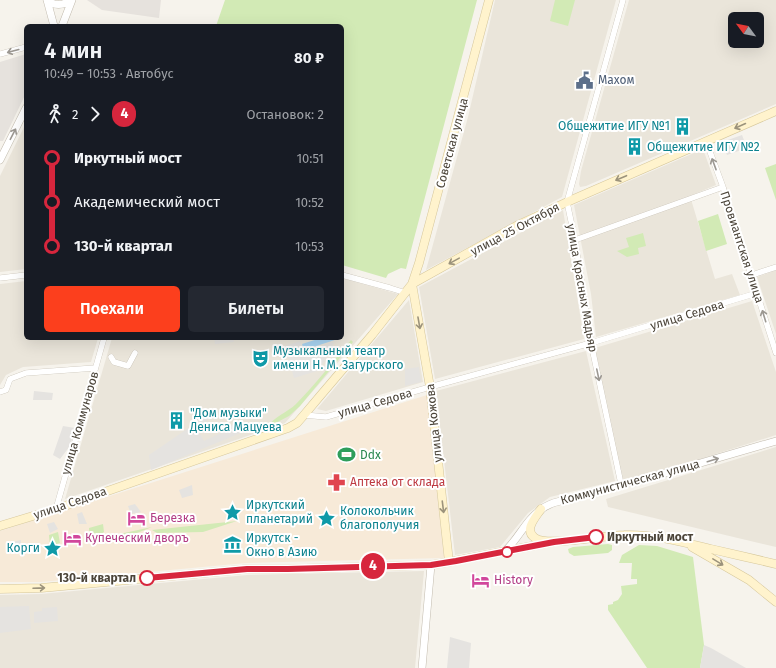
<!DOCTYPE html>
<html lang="ru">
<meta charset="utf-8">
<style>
:root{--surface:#171b24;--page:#242831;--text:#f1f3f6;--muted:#9ea1a6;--accent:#fc3f1d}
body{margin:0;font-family:"Fira Sans",sans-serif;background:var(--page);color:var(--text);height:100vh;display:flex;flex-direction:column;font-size:15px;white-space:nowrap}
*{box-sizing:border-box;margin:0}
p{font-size:13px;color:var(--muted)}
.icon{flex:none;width:22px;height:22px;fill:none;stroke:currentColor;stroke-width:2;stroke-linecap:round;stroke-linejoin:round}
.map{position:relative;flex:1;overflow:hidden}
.drawer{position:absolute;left:24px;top:24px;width:320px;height:316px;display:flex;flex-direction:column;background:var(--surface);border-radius:6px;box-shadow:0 4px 16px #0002}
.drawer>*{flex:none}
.badge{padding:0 8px;border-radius:13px;font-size:14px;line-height:26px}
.needle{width:26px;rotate:302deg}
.buttons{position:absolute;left:728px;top:12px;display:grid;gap:8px}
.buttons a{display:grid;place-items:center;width:36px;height:36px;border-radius:6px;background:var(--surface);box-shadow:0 4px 16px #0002;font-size:20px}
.map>.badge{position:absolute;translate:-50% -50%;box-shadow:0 0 0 2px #fff}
.legs{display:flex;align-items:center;gap:6px;height:44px;padding:0 20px;font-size:13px}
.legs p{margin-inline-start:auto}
.headline{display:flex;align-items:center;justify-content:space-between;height:68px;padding:0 20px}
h1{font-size:22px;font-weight:600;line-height:30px}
.button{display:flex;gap:8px;margin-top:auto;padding:8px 20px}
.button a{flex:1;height:46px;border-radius:6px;background:var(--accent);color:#fff;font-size:16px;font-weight:600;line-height:46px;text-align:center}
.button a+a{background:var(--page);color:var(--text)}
ul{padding:0 20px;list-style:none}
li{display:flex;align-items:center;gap:14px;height:44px;font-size:15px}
li i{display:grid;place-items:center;width:6px;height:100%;margin:0 5px;background:currentColor}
li i::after{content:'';width:10px;height:10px;margin:-5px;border:3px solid;border-radius:50%;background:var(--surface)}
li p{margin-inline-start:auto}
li:first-child i{background:linear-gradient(#0000 50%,currentColor 0)}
li:last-child i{background:linear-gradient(currentColor 50%,#0000 0)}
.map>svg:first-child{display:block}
</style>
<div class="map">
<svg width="776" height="668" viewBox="0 0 776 668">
<rect width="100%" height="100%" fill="#f6f3ec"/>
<path fill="#eae5da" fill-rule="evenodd" d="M495 0H616L562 197 426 270 468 117Z
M629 0H776V104L586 186 580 187 579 184 581 171ZM735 19H757V41H735Z
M26 123V269L0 272V176Z
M703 149 716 185 690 196 715 279 732 274 740 295 596 337 591 294 574 205Z
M563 210 584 339 435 379 419 287Z
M776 270V334L757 277Z
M342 278 398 294 285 423 65 499 112 338H342Z
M26 281V338H98L91 362 23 367 6 375 0 385V284Z
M409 300 423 382 326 411 317 409Z
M752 301 776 372V435L659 472 622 481 595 348Z
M586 351 615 481 550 497 528 513 500 547 455 555 436 391Z
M776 447V547L608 507 606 499Z
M424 571 415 668H0V595L41 594 247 575Z"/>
<path fill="#f7ead8" d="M427 395 444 558 246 563 41 582H0V531Z"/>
<path fill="#e6e2dd" d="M87 0H161L159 18 102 10Z
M26 54V93L3 141H0V62Z"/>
<path fill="#d2eab5" d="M225 0H477L406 269 401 268 388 274 386 278 342 265V26H216Z
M555 0H575L568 26 550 21Z
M776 164V200L765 168Z
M718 214 727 244 706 251 698 221Z
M643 233 646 246 638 248 639 254 627 257 617 251 629 247 626 238Z
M351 340 353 342 300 406 289 416 268 427C273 417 288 412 296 404 316 384 333 361 351 340Z
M237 521 203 532 157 533 152 530Z
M103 524 104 532 90 542 89 528Z
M152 527 132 535 101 540 110 536Z
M58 532 60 543 50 546 49 535Z
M608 544 612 545V550L608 553 574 556 569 553 568 549 573 547Z
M639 545 657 546 693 557 704 645 700 668H647L608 610V605L613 604V602L618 600 622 594 621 586 637 584V579H631L632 563H619L622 555Z"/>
<path fill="#e5e3e0" d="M742 135 747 148 727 155 722 142Z
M214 338H233L234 342 215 344Z
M300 341 303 352 333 342V349L317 371 294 378 285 346Z
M419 367 421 382 405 386V369Z
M34 391 53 393 52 400H33Z
M203 411 209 419 197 429 204 441 221 433 233 424 243 432 151 470 149 455 196 423V418Z
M63 426 75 428 70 446 60 459 53 455Z
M192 485 193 495 182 498 179 490Z
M135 504 141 512 131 514 128 506Z
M82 512 87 524H79L77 514Z
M54 522 58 529 50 533 47 524Z
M21 540V548H8V543Z
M29 606 31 629 0 633V607Z
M57 607 58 621 34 623V612L42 611V608Z
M450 637 471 643 469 668H447Z
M704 645 711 648 746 668H700Z"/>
<path fill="#a9d4f2" d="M321 338H341L304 350 302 344Z"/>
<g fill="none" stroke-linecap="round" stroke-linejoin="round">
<defs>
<path id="minor" d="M0 54 26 47
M706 141 723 187 776 353
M575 240 723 187
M342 275 390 288 406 293
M752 275 776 267
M0 278 26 275
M111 357 114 362 128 366 135 353
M0 392 6 390 10 379 26 373 95 368
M304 415 326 417 430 387 591 343 757 293
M621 484 591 343 575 240 567 202 623 0
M56 509 104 338"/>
<path id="tertiary" d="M47 0 54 26
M47 0C54 6 63 6 70 0
M62 26 72 0
M0 160 26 108
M504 552C518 540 526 519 542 509 545 506 549 505 553 503L656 476 776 441
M422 668 431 565"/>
<path id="secondary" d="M541 509C536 517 523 530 535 538 548 547 605 535 624 535 653 534 683 542 711 549 733 554 754 559 776 564
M0 526 56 509 288 428 297 423 304 415 320 396 372 335 412 284 518 225 567 202 776 111
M692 547 749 580 776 602
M449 562 430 387 412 284 419 263 489 0
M0 589 41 588 247 569H288L431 565 449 562 553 542"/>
</defs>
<use href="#minor" stroke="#c2bbae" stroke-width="6"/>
<use href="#tertiary" stroke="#c2bbae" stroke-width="8"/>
<use href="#secondary" stroke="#d6c79b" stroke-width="9"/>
<use href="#minor" stroke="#fff" stroke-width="5.5"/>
<use href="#tertiary" stroke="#fff" stroke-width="7"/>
<use href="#secondary" stroke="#fff3cd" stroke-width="8"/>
</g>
<defs><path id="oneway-shaft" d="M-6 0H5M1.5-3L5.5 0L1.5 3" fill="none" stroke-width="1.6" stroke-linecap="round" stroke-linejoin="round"/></defs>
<g stroke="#9c9892">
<use href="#oneway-shaft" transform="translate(13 51) rotate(165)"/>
<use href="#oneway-shaft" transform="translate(13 134) rotate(-63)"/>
<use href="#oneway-shaft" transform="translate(714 164) rotate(-110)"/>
<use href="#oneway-shaft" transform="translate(764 316) rotate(-107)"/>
<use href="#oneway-shaft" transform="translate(598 375) rotate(78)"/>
<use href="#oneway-shaft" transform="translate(713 460) rotate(-17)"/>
</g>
<g stroke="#9c937c">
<use href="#oneway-shaft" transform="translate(740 126) rotate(156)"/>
<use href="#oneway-shaft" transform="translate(621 178) rotate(157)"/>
<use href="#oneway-shaft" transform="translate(454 261) rotate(151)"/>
<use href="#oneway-shaft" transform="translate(419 323) rotate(80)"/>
<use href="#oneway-shaft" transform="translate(443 507) rotate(83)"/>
<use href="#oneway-shaft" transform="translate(718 562) rotate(31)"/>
<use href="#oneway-shaft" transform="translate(39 588) rotate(-2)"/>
</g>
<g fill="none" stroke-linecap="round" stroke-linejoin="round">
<defs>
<path id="line-1" d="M147 578 247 569H288L431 565 456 561 554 542 596 537"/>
</defs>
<use href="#line-1" stroke="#fff" stroke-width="9"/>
<use href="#line-1" stroke="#d7263d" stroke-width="6"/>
</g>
<defs>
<symbol id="civic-bare" viewBox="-9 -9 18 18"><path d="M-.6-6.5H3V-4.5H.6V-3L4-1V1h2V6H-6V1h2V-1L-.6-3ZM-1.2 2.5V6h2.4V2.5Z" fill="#5c6f8a" stroke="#fff" stroke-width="2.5" paint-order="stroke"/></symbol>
<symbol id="building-bare" viewBox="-9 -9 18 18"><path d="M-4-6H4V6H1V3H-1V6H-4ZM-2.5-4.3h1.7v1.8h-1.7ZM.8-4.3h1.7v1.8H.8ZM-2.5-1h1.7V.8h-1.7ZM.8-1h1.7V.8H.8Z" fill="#0f9aa8" stroke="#fff" stroke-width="2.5" paint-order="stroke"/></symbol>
<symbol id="theatre-bare" viewBox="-9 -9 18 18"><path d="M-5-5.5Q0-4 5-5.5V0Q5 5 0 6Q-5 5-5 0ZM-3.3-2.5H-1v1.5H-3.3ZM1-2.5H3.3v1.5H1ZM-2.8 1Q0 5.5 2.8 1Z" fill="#0f9aa8" stroke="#fff" stroke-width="2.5" paint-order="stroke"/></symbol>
<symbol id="stadium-bare" viewBox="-9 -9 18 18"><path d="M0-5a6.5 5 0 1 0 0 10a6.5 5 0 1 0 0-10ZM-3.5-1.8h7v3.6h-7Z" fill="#2e9e5b" stroke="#fff" stroke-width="2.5" paint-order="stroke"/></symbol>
<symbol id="pharmacy-bare" viewBox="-9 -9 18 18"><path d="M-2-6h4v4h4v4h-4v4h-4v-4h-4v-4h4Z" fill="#e0444e" stroke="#fff" stroke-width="2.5" paint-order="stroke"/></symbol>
<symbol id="sight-bare" viewBox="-9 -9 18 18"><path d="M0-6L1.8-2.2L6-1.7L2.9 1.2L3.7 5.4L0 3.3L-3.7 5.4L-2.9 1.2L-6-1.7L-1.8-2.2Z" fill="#0f9aa8" stroke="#fff" stroke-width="2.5" paint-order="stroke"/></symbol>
<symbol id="hotel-bare" viewBox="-9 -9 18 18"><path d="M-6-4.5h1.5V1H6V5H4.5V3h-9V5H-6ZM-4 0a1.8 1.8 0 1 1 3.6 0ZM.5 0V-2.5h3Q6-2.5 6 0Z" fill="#d1479c" stroke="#fff" stroke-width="2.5" paint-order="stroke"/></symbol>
<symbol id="museum-bare" viewBox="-9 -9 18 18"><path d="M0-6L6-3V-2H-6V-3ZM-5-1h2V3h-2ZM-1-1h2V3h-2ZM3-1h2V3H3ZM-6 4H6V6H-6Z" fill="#0f9aa8" stroke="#fff" stroke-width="2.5" paint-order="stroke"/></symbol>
</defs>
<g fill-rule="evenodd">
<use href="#civic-bare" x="572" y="68" width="25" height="25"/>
<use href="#building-bare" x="670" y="114" width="25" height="25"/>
<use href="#building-bare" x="622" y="134" width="25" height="25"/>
<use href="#theatre-bare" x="248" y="346" width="25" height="25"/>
<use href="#building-bare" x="164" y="408" width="25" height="25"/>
<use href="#stadium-bare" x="334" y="442" width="25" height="25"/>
<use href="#pharmacy-bare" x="324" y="470" width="25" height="25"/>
<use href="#sight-bare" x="220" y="500" width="25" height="25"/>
<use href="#hotel-bare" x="124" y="506" width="25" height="25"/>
<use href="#sight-bare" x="314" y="506" width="25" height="25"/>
<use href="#hotel-bare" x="60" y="526" width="25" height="25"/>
<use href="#museum-bare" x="220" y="532" width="25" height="25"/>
<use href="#sight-bare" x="40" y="536" width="25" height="25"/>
<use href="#hotel-bare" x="468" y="568" width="25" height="25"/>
</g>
<g fill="#fff" stroke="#d7263d" stroke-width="2">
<circle cx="596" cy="537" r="7"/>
<circle cx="507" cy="552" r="5"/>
<circle cx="147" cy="578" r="7"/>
</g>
<g text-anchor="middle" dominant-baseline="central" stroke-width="4" stroke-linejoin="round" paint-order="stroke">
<g font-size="12" fill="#4e5e75" stroke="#fff" text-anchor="start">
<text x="598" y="80">Махом</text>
</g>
<g font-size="12" fill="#0d838f" stroke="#fff" text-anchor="start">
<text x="670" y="126" text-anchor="end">Общежитие ИГУ №1</text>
<text x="647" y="147">Общежитие ИГУ №2</text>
<text x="273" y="351">Музыкальный театр<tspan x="273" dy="14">имени Н. М. Загурского</tspan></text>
<text x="190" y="413">"Дом музыки"<tspan x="190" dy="14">Дениса Мацуева</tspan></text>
<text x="246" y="505">Иркутский<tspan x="246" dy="14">планетарий</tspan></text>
<text x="340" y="511">Колокольчик<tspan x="340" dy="14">благополучия</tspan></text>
<text x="246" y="538">Иркутск -<tspan x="246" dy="14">Окно в Азию</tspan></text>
<text x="40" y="548" text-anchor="end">Корги</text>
</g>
<g font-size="12" fill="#4b4439" stroke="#fff">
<text transform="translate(452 143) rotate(-75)">Советская улица</text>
<text transform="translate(515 229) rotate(-28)">улица 25 Октября</text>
<text transform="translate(742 247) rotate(72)">Провиантская улица</text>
<text transform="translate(582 288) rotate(80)">улица Красных Мадьяр</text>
<text transform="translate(687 315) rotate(-17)">улица Седова</text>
<text transform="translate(375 403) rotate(-16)">улица Седова</text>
<text transform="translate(80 423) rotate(-74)">улица Коммунаров</text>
<text transform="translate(434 423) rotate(-96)">улица Кожова</text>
<text transform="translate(630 482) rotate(-15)">Коммунистическая улица</text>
<text transform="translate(70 503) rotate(-19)">улица Седова</text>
</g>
<g font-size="12" fill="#27864d" stroke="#fff" text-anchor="start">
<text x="360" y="455">Ddx</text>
</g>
<g font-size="12" fill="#be3a42" stroke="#fff" text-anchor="start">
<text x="350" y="482">Аптека от склада</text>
</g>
<g font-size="12" fill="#b23c85" stroke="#fff" text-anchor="start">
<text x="150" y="518">Березка</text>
<text x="85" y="538">Купеческий дворъ</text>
<text x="494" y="580">History</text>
</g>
<g font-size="12" font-weight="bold" fill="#4b4439" stroke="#fff" text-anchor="start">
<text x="607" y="537">Иркутный мост</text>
<text x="136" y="578" text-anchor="end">130-й квартал</text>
</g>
</g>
</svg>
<div class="buttons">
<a><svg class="needle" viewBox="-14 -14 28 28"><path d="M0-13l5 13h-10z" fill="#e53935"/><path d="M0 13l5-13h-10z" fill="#9ea1a6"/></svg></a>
</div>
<b class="badge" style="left:373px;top:566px;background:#d7263d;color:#fff">4</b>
<section class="drawer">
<div class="headline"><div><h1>4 мин</h1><p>10:49 – 10:53 · Автобус</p></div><b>80 ₽</b></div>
<div class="legs"><svg class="icon" aria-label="walk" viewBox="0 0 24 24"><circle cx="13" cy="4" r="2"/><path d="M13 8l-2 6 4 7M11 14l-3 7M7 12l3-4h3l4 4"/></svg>2<svg class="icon" aria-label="forward" viewBox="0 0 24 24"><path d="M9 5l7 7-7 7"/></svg><b class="badge" style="background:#d7263d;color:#fff">4</b><p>Остановок: 2</p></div>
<ul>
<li><i style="color:#d7263d"></i><b>Иркутный мост</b><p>10:51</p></li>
<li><i style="color:#d7263d"></i><span>Академический мост</span><p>10:52</p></li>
<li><i style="color:#d7263d"></i><b>130-й квартал</b><p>10:53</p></li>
</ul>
<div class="button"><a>Поехали</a><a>Билеты</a></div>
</section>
</div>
